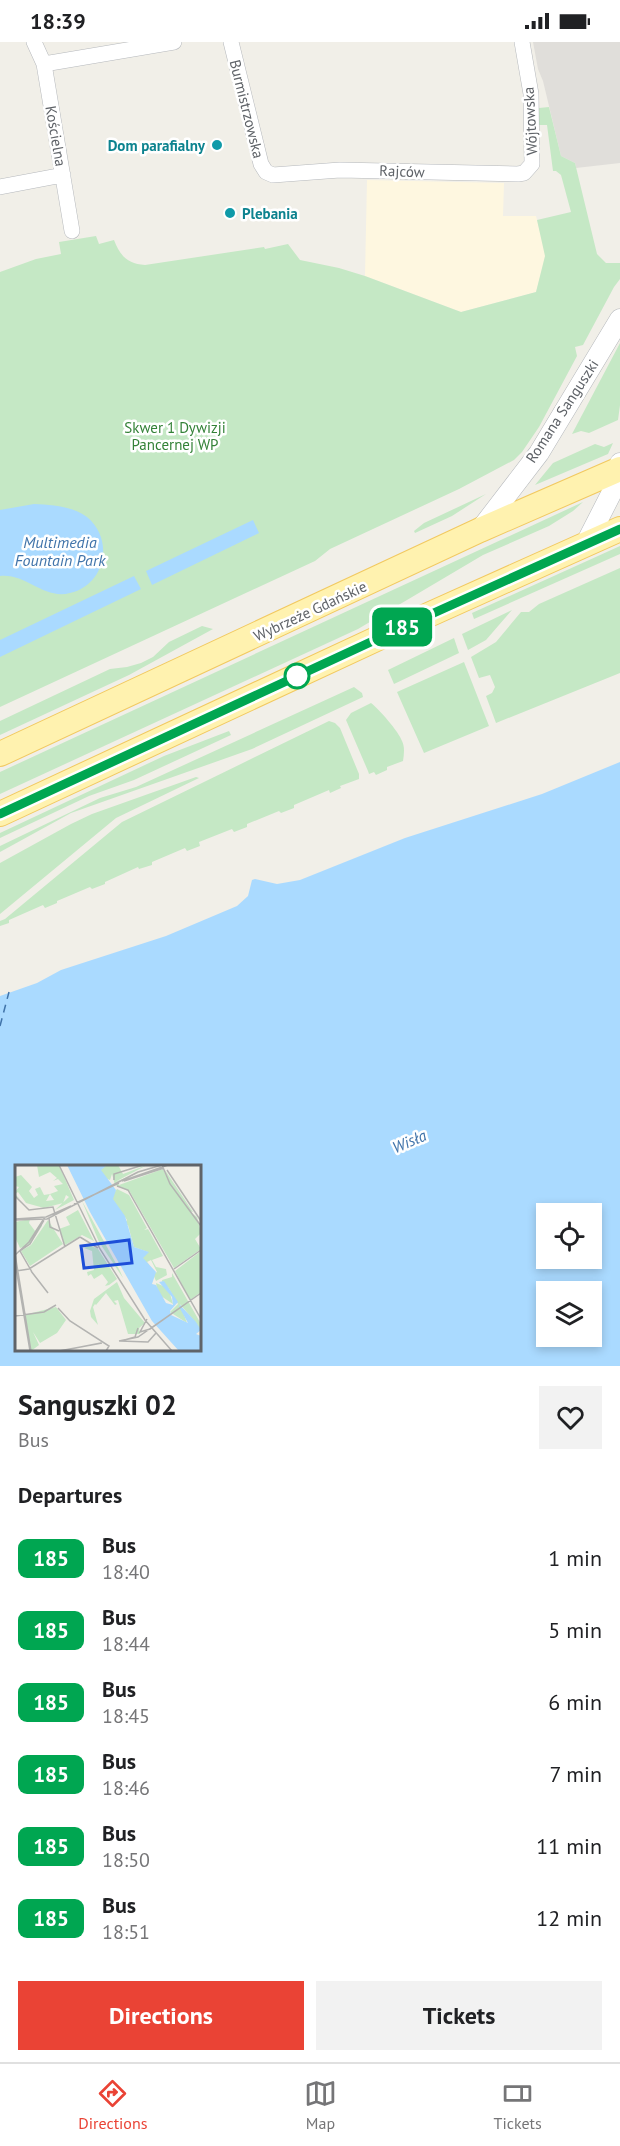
<!DOCTYPE html>
<meta charset="utf-8">
<style>
:root{--surface:#fff;--page:#f2f2f2;--text:#202124;--muted:#757577;--line:#e0e0e0;--accent:#ea4335}
body{margin:0;font-family:"PT Sans",sans-serif;background:var(--page);color:var(--text);height:100vh;display:flex;flex-direction:column;font-size:22px;white-space:nowrap}
*{box-sizing:border-box;margin:0}
p{font-size:20px;color:var(--muted)}
.icon{flex:none;width:33px;height:33px;fill:none;stroke:currentColor;stroke-width:2;stroke-linecap:round;stroke-linejoin:round}
.map{position:relative;height:1324px;overflow:hidden}
.drawer{display:flex;flex-direction:column;background:var(--surface);flex:1}
.drawer>*{flex:none}
.badge{padding:0 12px;border-radius:9px;font-size:21px;line-height:39px}
.controls{position:absolute;left:536px;top:1161px;display:grid;gap:12px}
.controls a{display:grid;place-items:center;width:66px;height:66px;border-radius:0px;background:var(--surface);box-shadow:0 3px 9px #0003;font-size:30px}
.map>.badge{position:absolute;translate:-50% -50%;box-shadow:0 0 0 3px #fff}
h2{padding:0 18px;font-size:22px;line-height:54px}
.round{display:grid;place-items:center;flex:none;width:63px;height:63px;border-radius:0px;background:var(--page)}
.headline{display:flex;align-items:center;justify-content:space-between;height:102px;padding:0 18px}
h1{font-size:28px;font-weight:700;line-height:45px}
.action{display:flex;gap:12px;margin-top:auto;padding:12px 18px}
.action a{flex:1;height:69px;border-radius:0px;background:var(--accent);color:#fff;font-size:24px;font-weight:700;line-height:69px;text-align:center}
.action a+a{background:var(--page);color:var(--text)}
ul{padding:0;list-style:none}
li{display:flex;align-items:center;gap:18px;height:72px;padding:0 18px}
li div{flex:1}
li b{display:block;font-size:22px}
li em{font-style:normal}
li .badge{min-width:66px;font-weight:700;text-align:center}
.status{display:flex;justify-content:space-between;align-items:center;height:42px;padding:0 30px;background:var(--surface);direction:ltr}
.status svg{height:16px;fill:currentColor}
.menu{display:flex;justify-content:space-around;align-items:center;height:84px;border-top:2px solid var(--line);background:var(--surface);font-size:16px;color:var(--muted)}
.menu a{display:grid;justify-items:center;gap:3px}
.menu .selected{color:var(--accent)}
.map>svg:first-child{display:block}
</style>
<div class="status"><b>18:39</b><svg viewBox="0 0 49 12"><path d="M0 12V9h3v3zM5 12V6h3v6zM10 12V3h3v9zM15 12V0h3v12zM26 1h20v11H26zM47 4h2v5h-2z"/></svg></div>
<div class="map">
<svg width="620" height="1324" viewBox="0 0 620 1324">
<rect width="100%" height="100%" fill="#f1efe8"/>
<path fill="#fef7e0" d="M367 138 504 141 503 174H536L546 214 536 250 461 270 365 234Z"/>
<path fill="#e0deda" d="M533 0H620V121L576 126 575 121 561 114 543 39 538 27Z"/>
<path fill="#c5e8c5" d="M549 65 561 114 575 121 597 212 606 221H620V237L614 245 583 303 575 305 577 314 539 385 522 410 514 418 459 447 330 507 315 519 0 665V230L36 217 61 212 59 200 96 194 99 202 114 198C120 214 128 222 145 223L264 205 265 207 288 202 300 218 339 226 365 234 461 270 536 250 545 214 537 178 571 170 561 133 556 129H553L547 83H539V66Z
M620 301V363L618 378 589 391 581 389 572 392Z
M613 401 608 412 535 443 553 421 595 402 604 405Z
M486 452 452 474 415 491 414 489 424 481Z
M583 460 573 469 549 484 483 513 358 587 0 752V730Z
M620 504V512L474 577 472 571Z
M620 526V631L496 681 486 654 492 651 495 645 490 633 479 636 471 615 496 600 521 570H529L539 562Z
M512 568 486 598 468 608 462 592Z
M202 584 213 587 129 633 0 693V679L110 627 127 625 141 621 153 615 169 600Z
M454 596 459 611 394 642 388 628Z
M464 620 489 684 424 711 397 650Z
M354 645 362 651 363 655 252 707 71 771 0 810V804L100 756 136 745Z
M371 661C379 667 399 690 402 699 405 705 404 712 403 719L387 725V728L376 733 374 730 369 732 368 729 346 678 351 671Z
M329 679 335 681 340 686 359 732V737L340 744 341 746 330 751 329 748 294 763V766L281 771 279 769 247 782V785L234 790 232 787 199 800 200 804 187 809 185 806 152 820V823L139 827 138 825 105 840V842L92 847 90 845 57 859V861L45 866 43 863 9 878V881L0 884V879L5 877 122 780Z
M229 689 231 693 134 738 89 754 0 796V791L164 714Z
M196 735 199 736 116 776 0 872V821L71 782 92 772Z"/>
<path fill="#aadaff" fill-rule="evenodd" d="M34 462C52 463 72 464 87 475 115 498 105 543 70 551 44 558 26 531 0 534V468Z
M253 478 259 491 152 543 146 529Z
M134 534 141 547 0 615V598Z
M620 720V1324H0V954L37 941 61 928 166 894 237 864 248 854 252 838 255 837 277 842 300 838 405 796 542 752ZM200 1124V1308H16V1124ZM546 1172H591V1216H546ZM546 1250H591V1294H546Z"/>
<g fill="none" stroke-linecap="round" stroke-linejoin="round">
<path stroke="#4174aa" stroke-width="1.5" stroke-dasharray="8 6" stroke-linecap="butt" d="M0 984 9 950"/>
<defs>
<path id="minor" d="M34 0 44 22 72 189
M231 0 261 122 266 130 273 133 340 128 518 132 524 131 532 122 531 52 522 0
M44 22 174 0
M0 145 63 133"/>
<path id="tertiary" d="M480 488 539 411 620 277
M586 501 611 452 620 421"/>
<path id="primary" d="M0 712 480 488 620 427
M0 772 415 579 620 487"/>
</defs>
<use href="#minor" stroke="#b5b8bc" stroke-width="16"/>
<use href="#tertiary" stroke="#b5b8bc" stroke-width="21"/>
<use href="#primary" stroke="#f2c960" stroke-width="26"/>
<use href="#minor" stroke="#fff" stroke-width="15"/>
<use href="#tertiary" stroke="#fff" stroke-width="20"/>
<use href="#primary" stroke="#fff2af" stroke-width="24"/>
</g>
<g fill="none" stroke-linecap="round" stroke-linejoin="round">
<defs>
<path id="line" d="M0 772 416 579 620 487"/>
</defs>
<use href="#line" stroke="#fff" stroke-width="14"/>
<use href="#line" stroke="#00a651" stroke-width="9"/>
</g>
<g fill="#0f9aa8" stroke="#fff" stroke-width="2">
<circle cx="217" cy="103" r="6"/>
<circle cx="230" cy="171" r="6"/>
</g>
<circle fill="#fff" stroke="#00a651" stroke-width="3" cx="297" cy="634" r="12"/>
<g text-anchor="middle" dominant-baseline="central" stroke-width="5" stroke-linejoin="round" paint-order="stroke">
<g font-size="15" fill="#5f6368" stroke="#fff">
<text transform="translate(247 67) rotate(76)">Burmistrzowska</text>
<text transform="translate(530 79) rotate(-93)">Wójtowska</text>
<text transform="translate(56 94) rotate(80)">Kościelna</text>
<text transform="translate(402 129) rotate(2)">Rajców</text>
<text transform="translate(562 369) rotate(-57)">Romana Sanguszki</text>
<text transform="translate(310 569) rotate(-25)">Wybrzeże Gdańskie</text>
</g>
<g font-size="15" font-weight="bold" fill="#0d838f" stroke="#fff" text-anchor="end">
<text x="205" y="103">Dom parafialny</text>
<text x="242" y="171" text-anchor="start">Plebania</text>
</g>
<g font-size="15" fill="#348238" stroke="#fff">
<text x="175" y="385">Skwer 1 Dywizji<tspan x="175" dy="17">Pancernej WP</tspan></text>
</g>
<g font-size="16" font-style="italic" fill="#4174aa" stroke="#fff">
<text x="60" y="500">Multimedia<tspan x="60" dy="18">Fountain Park</tspan></text>
<text transform="translate(409 1099) rotate(-23)">Wisła</text>
</g>
</g>
<g transform="translate(15 1123)">
<rect width="186" height="186" fill="#f1efe8"/>
<path d="M22 0H44L59 35 40 45 54 32 51 30 48 38 29 43 11 38 3 27 0 29 5 34 0 31V27L4 22 0 21V12L6 10 17 22 14 26 19 33 23 30 20 24 25 22 29 30 35 29 31 36 39 35 35 29 43 26 39 21 48 19 43 14 38 16 42 13 35 7 24 12ZM92 0H103L108 9 132 0 100 17 142 0 102 17 104 20 148 4 152 13 150 5 178 47 174 46 182 52 186 68 180 74 186 84 159 103 115 27 100 20 97 9 95 15 80 9ZM102 24 114 30 132 63 129 65 133 64 148 91 137 95 141 102 151 104 152 110 141 116 138 109 142 107 136 95 132 97 135 101 123 96 133 87 119 82 113 60 108 61 112 55 96 32ZM67 36 105 106 108 113 84 77ZM63 45 79 76 67 70 50 80 44 64 55 60 51 52ZM15 54 14 58 20 66 27 56V61L15 79 6 85 8 82 5 83 0 72V57ZM33 55 48 79 15 101 6 86 16 80ZM74 80 83 84 102 114 94 120 90 121 93 117 87 109 79 114 76 109 73 111 72 107 79 105 77 86 69 83ZM186 86V127L175 135 160 106ZM157 108 186 159V166L181 160 177 167 182 169 175 167 181 158 165 139 172 158 155 147 163 139 153 122 158 139 143 129 141 118 148 121 147 115 157 112ZM102 117 109 133 130 158 124 163 125 169H113L103 135 99 136 102 139 100 140 91 128 81 140 85 144 80 139 78 142 83 160 76 152 75 146 79 134ZM41 142 51 155 42 168 25 178 18 167 24 180 16 186 9 150Z" fill="#c5e8c5"/>
<path d="M52 0H92L86 5 101 25 98 34 110 51 119 82 134 87 128 93 141 107 137 119 141 120 151 138 158 140 157 132 144 117 149 116 163 137 155 146 156 150 173 158 164 142 165 140 181 157 186 165 181 169 186 171V186H164L137 156 75 47Z" fill="#aadaff"/>
<path fill="none" stroke="#aadaff" stroke-width="3" d="M103 99 135 103"/>
<path fill="none" stroke="#b3b3b1" stroke-width="1.5" d="M44 0 85 84 130 155 157 186M147 0 155 19 186 61M152 5 186 56M99 15V9L128 0M107 16 153 0M109 16 149 3M102 21 113 25 186 154M0 31 14 45 38 42 50 82M59 39 104 18M34 53 35 62 44 66M0 54 31 52 56 41M0 55 32 54 123 7 147 0M65 72 83 83M0 89 16 186M0 90 14 77 30 52M0 97 15 186M159 104 186 85M1 106 14 104 65 72M16 106 33 128M17 107 5 86 15 79 29 55M43 143 55 156 94 181 91 186M0 151 29 147 41 140M132 154 125 167 135 164 186 128M104 176 123 172 186 128M105 176 133 177 141 168M106 176 120 172 123 163M44 186 87 178M45 186 86 178"/>
<path fill="#1d4ed8" fill-opacity="0.15" stroke="#1d4ed8" stroke-width="3" d="M114 75 117 98 69 103 66 81Z"/>
<rect width="186" height="186" fill="none" stroke="#5f6368" stroke-width="3"/>
</g>
</svg>
<div class="controls">
<a><svg class="icon" aria-label="locate" viewBox="0 0 24 24"><circle cx="12" cy="12" r="6"/><path d="M12 2v4M12 18v4M2 12h4M18 12h4"/></svg></a>
<a><svg class="icon" aria-label="layers" viewBox="0 0 24 24"><path d="M12 4l9 5-9 5-9-5zM3 14l9 5 9-5"/></svg></a>
</div>
<b class="badge" style="left:402px;top:585px;background:#00a651;color:#fff">185</b>
</div>
<section class="drawer">
<div class="headline"><div><h1>Sanguszki 02</h1><p>Bus</p></div><a class="round"><svg class="icon" aria-label="heart" viewBox="0 0 24 24"><path d="M12 20l-8-8c-3-5 5-10 8-4 3-6 11-1 8 4z"/></svg></a></div>
<h2>Departures</h2>
<ul>
<li><span class="badge" style="background:#00a651;color:#fff">185</span><div><b>Bus</b><p>18:40</p></div><em>1 min</em></li>
<li><span class="badge" style="background:#00a651;color:#fff">185</span><div><b>Bus</b><p>18:44</p></div><em>5 min</em></li>
<li><span class="badge" style="background:#00a651;color:#fff">185</span><div><b>Bus</b><p>18:45</p></div><em>6 min</em></li>
<li><span class="badge" style="background:#00a651;color:#fff">185</span><div><b>Bus</b><p>18:46</p></div><em>7 min</em></li>
<li><span class="badge" style="background:#00a651;color:#fff">185</span><div><b>Bus</b><p>18:50</p></div><em>11 min</em></li>
<li><span class="badge" style="background:#00a651;color:#fff">185</span><div><b>Bus</b><p>18:51</p></div><em>12 min</em></li>
</ul>
<div class="action"><a>Directions</a><a>Tickets</a></div>
</section>
<nav class="menu">
<a class="selected"><svg class="icon" aria-label="directions" viewBox="0 0 24 24"><path d="M12 3l9 9-9 9-9-9zM9 14v-3h6M13 9l2 2-2 2"/></svg>Directions</a>
<a><svg class="icon" aria-label="map" viewBox="0 0 24 24"><path d="M3 6l6-2 6 2 6-2v14l-6 2-6-2-6 2zM9 4v14M15 6v14"/></svg>Map</a>
<a><svg class="icon" aria-label="tickets" viewBox="0 0 24 24"><path d="M3 7h18v10H3zM15 7v10"/></svg>Tickets</a>
</nav>
